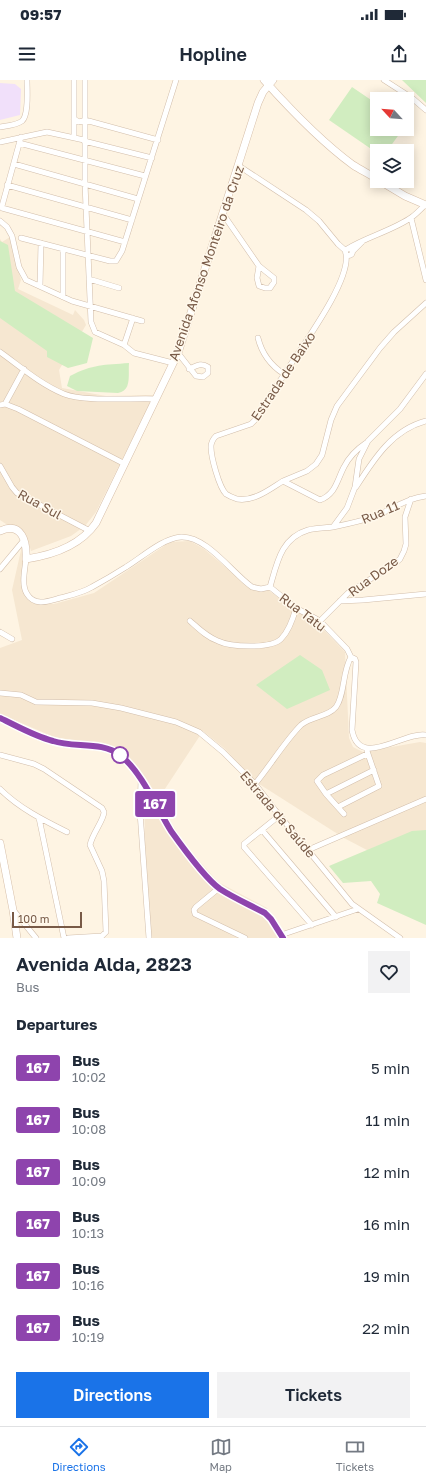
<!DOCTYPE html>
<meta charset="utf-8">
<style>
:root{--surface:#fff;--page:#f2f2f3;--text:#1f2937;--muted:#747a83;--line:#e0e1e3;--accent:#1a73e8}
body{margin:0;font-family:"Golos Text",sans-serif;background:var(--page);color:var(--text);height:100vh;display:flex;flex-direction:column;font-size:15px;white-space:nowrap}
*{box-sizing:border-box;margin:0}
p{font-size:13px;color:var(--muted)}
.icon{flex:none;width:22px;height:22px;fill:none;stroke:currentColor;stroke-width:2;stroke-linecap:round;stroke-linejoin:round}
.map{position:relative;height:858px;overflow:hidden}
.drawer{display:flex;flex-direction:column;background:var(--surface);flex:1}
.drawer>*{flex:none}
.badge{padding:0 8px;border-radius:3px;font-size:14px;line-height:26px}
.needle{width:26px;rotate:296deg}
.tools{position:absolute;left:370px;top:12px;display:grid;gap:8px}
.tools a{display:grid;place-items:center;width:44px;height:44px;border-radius:0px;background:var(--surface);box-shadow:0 2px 10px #0003;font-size:20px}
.scale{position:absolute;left:12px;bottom:10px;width:70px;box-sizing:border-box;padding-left:4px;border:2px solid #785a47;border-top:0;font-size:11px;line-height:14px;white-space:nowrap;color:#785a47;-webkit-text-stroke:3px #fff8eb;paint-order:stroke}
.map>.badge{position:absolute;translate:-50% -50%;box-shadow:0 0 0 2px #fff}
h2{padding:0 16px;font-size:15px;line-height:36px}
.round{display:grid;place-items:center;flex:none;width:42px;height:42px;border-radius:0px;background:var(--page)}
.head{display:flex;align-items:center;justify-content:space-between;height:68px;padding:0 16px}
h1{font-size:19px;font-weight:600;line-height:30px}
.cta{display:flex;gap:8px;margin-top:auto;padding:8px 16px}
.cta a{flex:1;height:46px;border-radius:0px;background:var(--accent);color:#fff;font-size:16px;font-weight:600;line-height:46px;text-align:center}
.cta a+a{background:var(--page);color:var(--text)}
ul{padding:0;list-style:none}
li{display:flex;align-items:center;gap:12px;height:52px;padding:0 16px}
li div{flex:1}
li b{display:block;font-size:15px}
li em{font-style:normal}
li .badge{min-width:44px;font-weight:700;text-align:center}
.status{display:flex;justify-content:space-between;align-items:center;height:28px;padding:0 20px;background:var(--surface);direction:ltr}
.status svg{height:11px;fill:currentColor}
header{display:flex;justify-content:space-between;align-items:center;height:52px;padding:0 16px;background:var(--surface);font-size:18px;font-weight:600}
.tabs{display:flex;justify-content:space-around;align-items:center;height:56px;border-top:1px solid var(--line);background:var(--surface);font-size:11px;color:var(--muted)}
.tabs a{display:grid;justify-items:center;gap:2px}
.tabs .selected{color:var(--accent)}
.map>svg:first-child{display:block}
</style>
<div class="status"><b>09:57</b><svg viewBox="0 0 49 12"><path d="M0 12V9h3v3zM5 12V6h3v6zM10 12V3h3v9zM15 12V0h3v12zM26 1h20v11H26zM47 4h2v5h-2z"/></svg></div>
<header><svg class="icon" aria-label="menu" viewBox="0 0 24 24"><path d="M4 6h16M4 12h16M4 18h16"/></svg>Hopline<svg class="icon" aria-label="share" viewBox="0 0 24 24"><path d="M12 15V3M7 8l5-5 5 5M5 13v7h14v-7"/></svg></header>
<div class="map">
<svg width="426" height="858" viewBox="0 0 426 858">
<rect width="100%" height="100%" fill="#fef4e3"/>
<path fill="#f6e7d1" d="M10 157 21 200 18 209 73 235 75 230 84 240 86 245 59 290 62 308 106 316 154 315 96 432 85 446 71 456 31 471 27 458 0 440V159L2 162Z
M24 457 22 509 28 519 36 524H54L94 513 170 462 190 461 204 469 249 507 258 511 268 510 293 528 317 543 345 572 349 658 353 667 363 672 420 662 426 663V801L344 758 256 702 224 668 203 651 157 721 187 767 218 802 267 828 285 858H150L145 765 144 699 130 679 114 667 54 657 0 634V568L22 560 12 510Z"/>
<path fill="#f1e0fa" d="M0 3 15 4 21 9 20 35 0 40Z"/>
<path fill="#d1edc0" d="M402 0H426V23Z
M352 7 377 24V49H403L387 71H377V73L329 40Z
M0 161 8 165 15 211 93 258 87 283 68 288 47 277V271L0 238Z
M129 283C128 295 132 311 118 313L77 311 67 306 70 296C93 284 104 285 129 283Z
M300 575 322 590 330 610 287 629 256 605Z
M426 750V845L377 823 380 814 371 801 343 803 329 786 412 751Z"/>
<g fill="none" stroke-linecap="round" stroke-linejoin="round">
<defs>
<path id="street" d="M85 0V104L91 242 95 252 124 265 134 273 173 283
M384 0 412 18 426 30
M74 39 79 42 85 40 158 60
M0 47C6 46 17 45 22 41 29 35 27 10 27 0
M21 57 2 126V128L125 162
M74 57V0
M84 61 152 78
M0 62 47 52 84 60
M19 63 145 96
M14 84 138 119
M239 86 306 130 319 141 338 164 346 171
M7 105 132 140
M223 134 259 186 274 198V202L270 208H265L259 206 257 198 259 186
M411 138 426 200
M0 141 7 147 12 156 19 187 26 200 72 221 142 241
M21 158 110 181H116L122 171 176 0
M345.5 172a3.5 3.5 0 1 1 7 0a3.5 3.5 0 1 1-7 0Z
M63 169V217
M347 169C366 157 394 150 412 137 416 134 421 129 425 125
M352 172 362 162
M346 174C351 202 299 270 284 295 274 309 266 324 256 339L251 344 216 356C213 359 211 362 211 367 211 377 219 407 226 414 229 416 234 418 237 419 254 422 270 409 283 401L320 420C336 414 337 400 344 387 349 377 357 369 366 363
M89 199 119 208
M40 206 41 163
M258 258C262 274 270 285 284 294
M124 265 133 238
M0 272C21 287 40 304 64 314 84 322 132 318 156 319
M178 273 196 296 203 297 208 293V287C201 282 196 286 189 289
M5 324 24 289
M0 325 5 324 18 329 125 384
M0 386 12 407 17 413 90 451
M283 401 307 391 316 384 322 375 331 340 337 326 380 268 394 252 426 223
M356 407C374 379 392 350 426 341
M333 447C348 444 362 441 376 436 392 429 408 418 426 416
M26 479C25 489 21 505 27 514 35 527 49 521 60 518 71 515 82 513 92 507 103 501 115 494 126 487 141 478 163 458 181 457 207 456 232 493 252 507L261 509 270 507C277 483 281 458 308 450 316 448 325 448 333 447L347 428 355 407 359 379 368 361 400 329 426 294
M0 489 24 460
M340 521 363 520 426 514
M190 541C199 549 207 557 218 561 230 567 271 569 281 559 289 551 293 539 296 528
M320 541 348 513 393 485 400 479 404 471 406 464 405 437 411 419
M0 552 12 559
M351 577 355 579 356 582 352 650C359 690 404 651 426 655
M0 613 21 615 36 622 92 623 121 628 176 642 199 652 223 672 255 704 275 730 352 824 400 858
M0 675 34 684 44 689 102 728 104 732C104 740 92 754 90 765L102 791 104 801 106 852 102 856 68 858
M141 700 140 732 149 858
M255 704C270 686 285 661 301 645 311 636 328 637 336 627 345 615 342 592 351 577L347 569 320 541 296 528 270 507
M0 709C19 728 43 740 67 752
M326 714 374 690
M338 727 379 706 367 671
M344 734 326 714 317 701 323 695 367 674
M280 735 244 764V767L312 845
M39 738 64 858
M262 750 336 837
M308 770 426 719
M219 808 196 827 194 830 195 834 245 858
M14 831 36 858
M281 855 358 829"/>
<path id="secondary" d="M264 0C289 28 323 63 353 85 361 90 369 94 377 99
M380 101 405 116 426 125
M0 451C22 441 27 462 26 479 53 475 80 466 96 443L178 273 258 23 263 12 273 0
M0 638C17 646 34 656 53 661 74 668 102 661 120 675 141 691 157 728 171 751 181 765 206 799 220 809 234 818 250 825 265 833L271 839 283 858
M0 763 13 830 17 858"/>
</defs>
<use href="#street" stroke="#d2beab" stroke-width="6"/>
<use href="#secondary" stroke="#d6bea8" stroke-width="8"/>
<use href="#street" stroke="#fff" stroke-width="5"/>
<use href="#secondary" stroke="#fff" stroke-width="7"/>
</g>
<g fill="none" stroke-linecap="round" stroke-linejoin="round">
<defs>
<path id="line" d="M0 638C17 646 34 656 53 661 74 668 102 661 120 675 141 691 157 728 171 751 181 765 206 799 220 809 234 818 250 825 265 833L271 839 283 858"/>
</defs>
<use href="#line" stroke="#fff" stroke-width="9"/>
<use href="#line" stroke="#8e44ad" stroke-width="6"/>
</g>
<circle fill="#fff" stroke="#8e44ad" stroke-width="2" cx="120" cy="675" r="8"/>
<g text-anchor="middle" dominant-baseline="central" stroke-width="3" stroke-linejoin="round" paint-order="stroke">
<g font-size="13" fill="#785a47" stroke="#fff8eb">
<text transform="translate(206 183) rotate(-71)">Avenida Afonso Monteiro da Cruz</text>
<text transform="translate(283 296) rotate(-56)">Estrada de Baixo</text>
<text transform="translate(40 424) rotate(29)">Rua Sul</text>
<text transform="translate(380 432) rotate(-23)">Rua 11</text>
<text transform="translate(373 496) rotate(-36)">Rua Doze</text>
<text transform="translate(303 532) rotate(37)">Rua Tatu</text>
<text transform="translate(278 734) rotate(50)">Estrada da Saúde</text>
</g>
</g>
</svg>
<div class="tools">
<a><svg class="needle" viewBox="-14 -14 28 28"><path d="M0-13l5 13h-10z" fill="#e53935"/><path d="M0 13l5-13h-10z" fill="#747a83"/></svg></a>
<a><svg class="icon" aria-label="layers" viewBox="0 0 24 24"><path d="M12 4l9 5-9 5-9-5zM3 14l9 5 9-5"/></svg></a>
</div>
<div class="scale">100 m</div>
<b class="badge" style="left:155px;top:724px;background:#8e44ad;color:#fff">167</b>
</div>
<section class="drawer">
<div class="head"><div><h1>Avenida Alda, 2823</h1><p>Bus</p></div><a class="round"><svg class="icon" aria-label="heart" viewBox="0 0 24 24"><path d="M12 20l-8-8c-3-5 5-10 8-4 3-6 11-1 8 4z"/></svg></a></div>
<h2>Departures</h2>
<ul>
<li><span class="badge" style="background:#8e44ad;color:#fff">167</span><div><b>Bus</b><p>10:02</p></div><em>5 min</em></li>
<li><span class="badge" style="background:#8e44ad;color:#fff">167</span><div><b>Bus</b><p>10:08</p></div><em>11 min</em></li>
<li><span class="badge" style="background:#8e44ad;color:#fff">167</span><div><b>Bus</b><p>10:09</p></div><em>12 min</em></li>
<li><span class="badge" style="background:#8e44ad;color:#fff">167</span><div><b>Bus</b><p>10:13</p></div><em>16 min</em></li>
<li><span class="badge" style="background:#8e44ad;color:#fff">167</span><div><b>Bus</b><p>10:16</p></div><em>19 min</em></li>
<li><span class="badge" style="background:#8e44ad;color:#fff">167</span><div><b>Bus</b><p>10:19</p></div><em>22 min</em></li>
</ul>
<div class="cta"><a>Directions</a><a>Tickets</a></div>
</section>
<nav class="tabs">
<a class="selected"><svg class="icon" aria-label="directions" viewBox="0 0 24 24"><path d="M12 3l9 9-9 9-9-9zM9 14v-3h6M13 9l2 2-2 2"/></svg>Directions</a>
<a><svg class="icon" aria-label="map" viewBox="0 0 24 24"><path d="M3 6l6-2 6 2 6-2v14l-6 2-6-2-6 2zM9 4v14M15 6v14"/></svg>Map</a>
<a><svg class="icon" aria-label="tickets" viewBox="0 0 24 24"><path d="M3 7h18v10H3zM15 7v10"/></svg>Tickets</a>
</nav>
